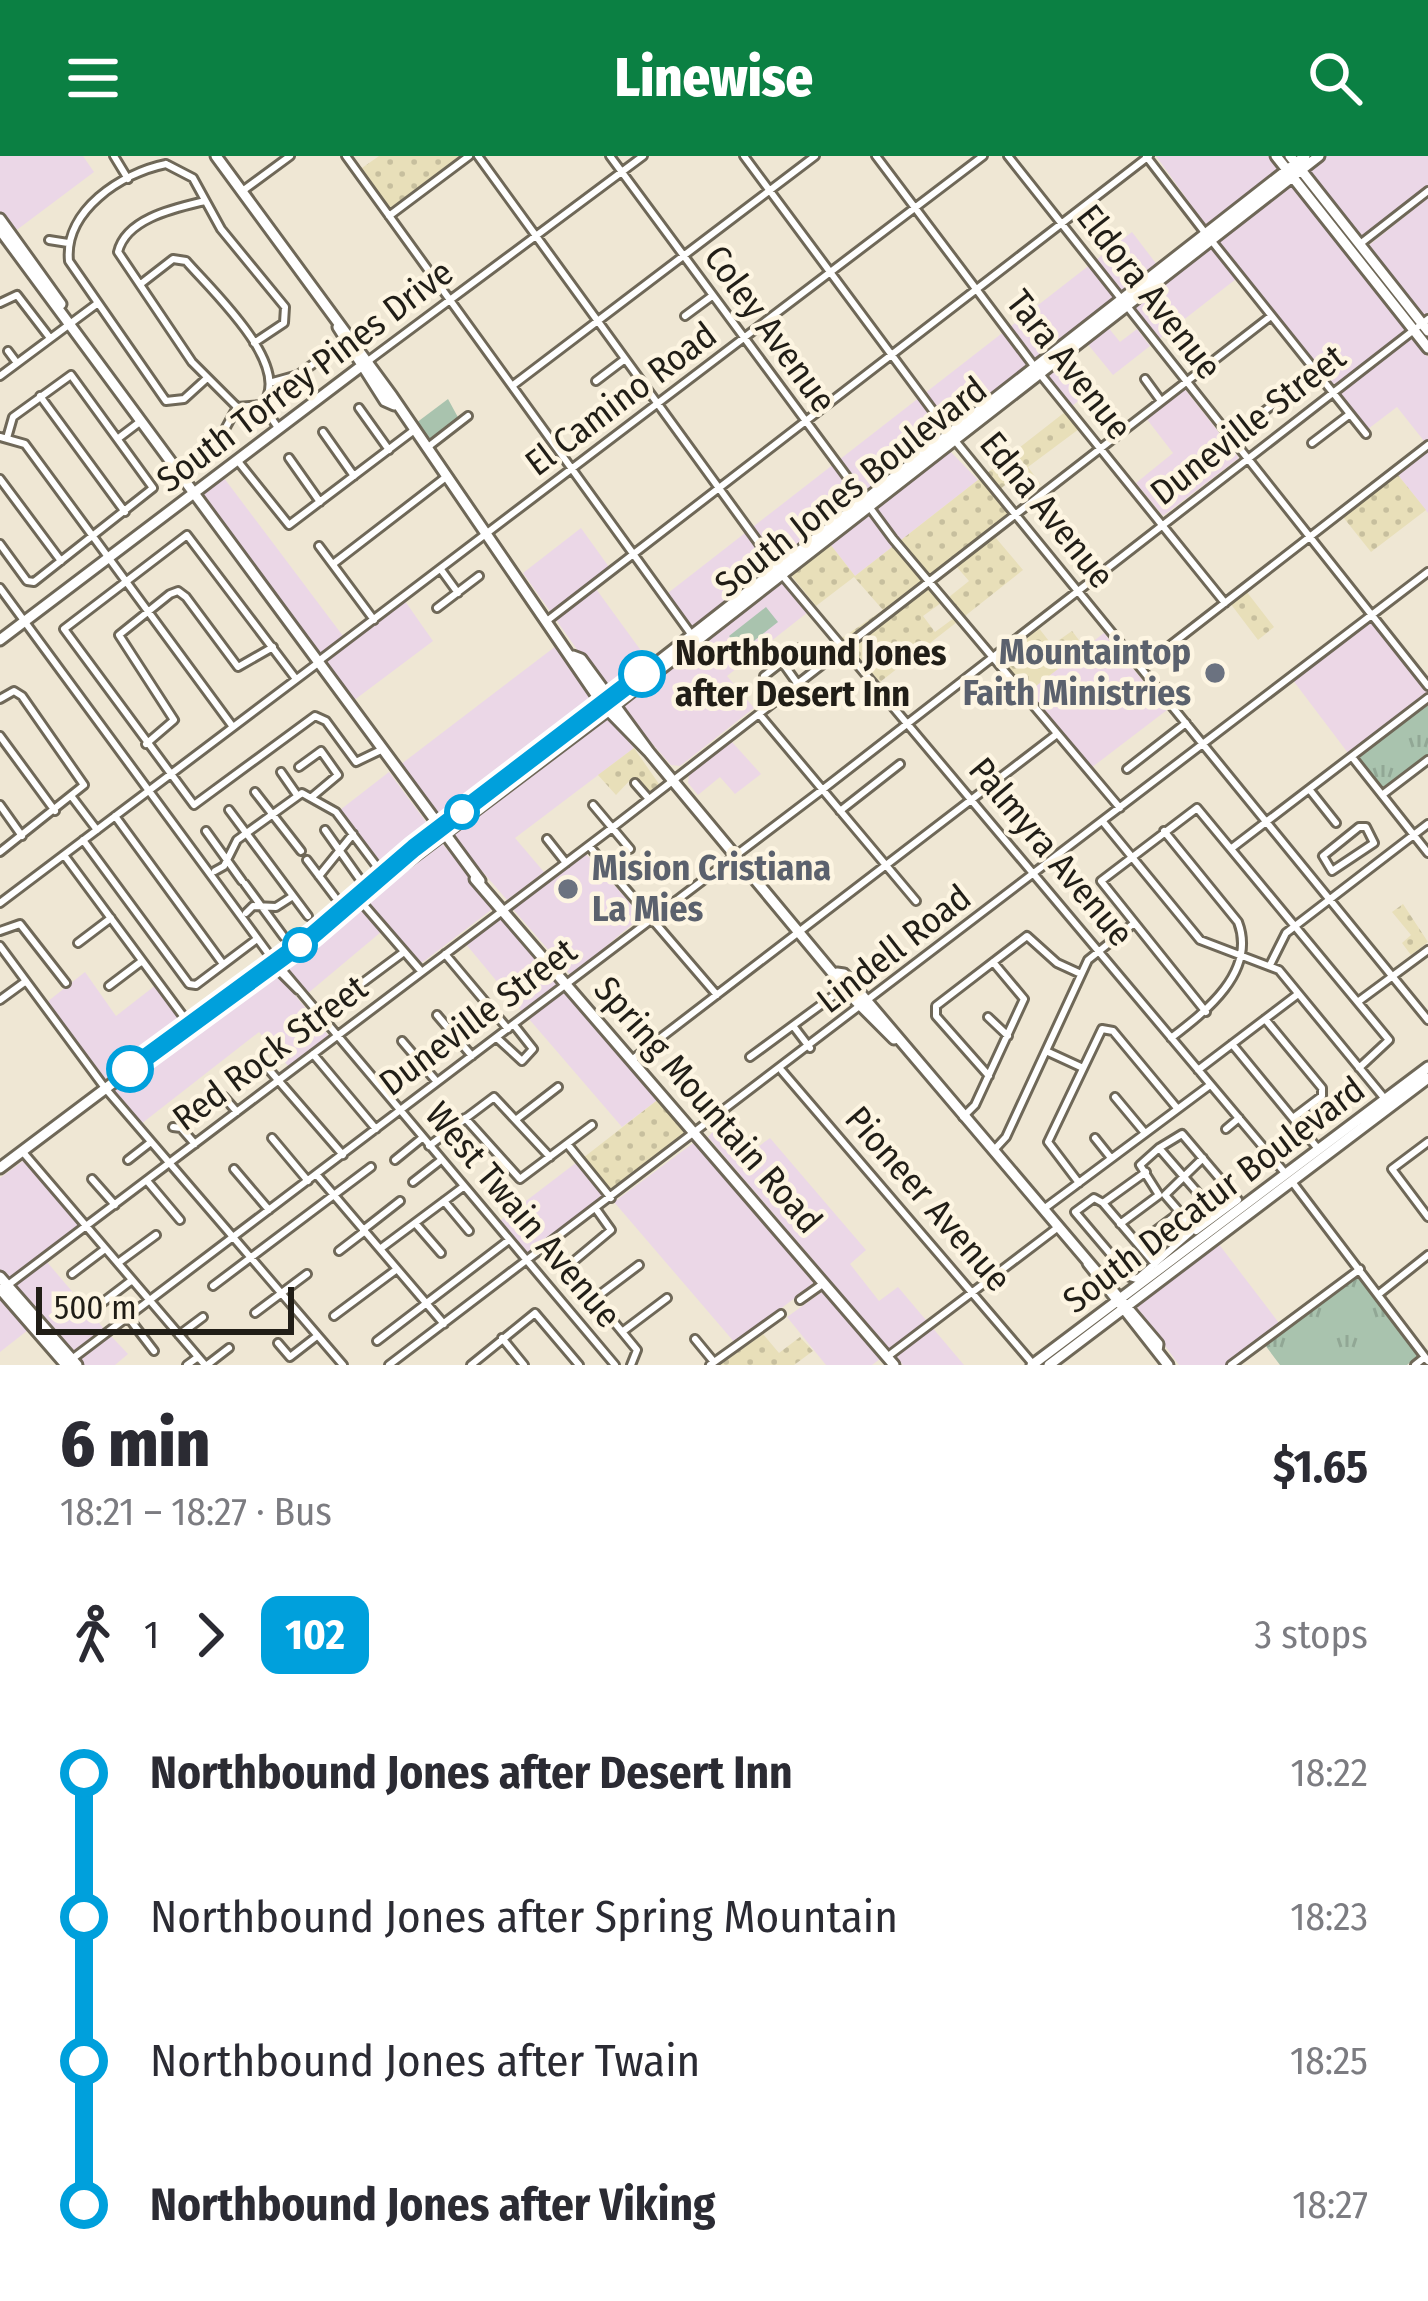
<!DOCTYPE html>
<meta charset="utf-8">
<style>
:root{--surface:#fff;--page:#f7f7f7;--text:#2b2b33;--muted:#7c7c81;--accent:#0b8043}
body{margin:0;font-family:"Fira Sans Condensed",sans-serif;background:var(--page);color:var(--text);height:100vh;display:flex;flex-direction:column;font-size:45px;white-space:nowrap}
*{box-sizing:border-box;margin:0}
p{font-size:39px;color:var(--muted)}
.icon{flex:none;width:66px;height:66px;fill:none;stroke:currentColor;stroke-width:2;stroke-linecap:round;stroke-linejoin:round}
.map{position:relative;height:1209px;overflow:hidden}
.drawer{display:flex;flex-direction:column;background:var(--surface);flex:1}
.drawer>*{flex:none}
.badge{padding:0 24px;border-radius:18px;font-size:42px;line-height:78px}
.scale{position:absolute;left:36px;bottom:30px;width:258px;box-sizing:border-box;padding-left:12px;border:6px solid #211e17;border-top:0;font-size:33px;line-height:42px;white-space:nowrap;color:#211e17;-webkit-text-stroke:9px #fdf5e2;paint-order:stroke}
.map>.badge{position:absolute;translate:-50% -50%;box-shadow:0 0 0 6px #fff}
.legs{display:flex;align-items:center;gap:18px;height:132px;padding:0 60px;font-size:39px}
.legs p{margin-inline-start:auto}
.headline{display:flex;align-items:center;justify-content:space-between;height:204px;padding:0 60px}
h1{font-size:66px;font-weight:800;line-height:90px}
ul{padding:0 60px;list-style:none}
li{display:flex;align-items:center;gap:42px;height:144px;font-size:45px}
li i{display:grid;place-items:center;width:18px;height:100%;margin:0 15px;background:currentColor}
li i::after{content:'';width:30px;height:30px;margin:-15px;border:9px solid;border-radius:50%;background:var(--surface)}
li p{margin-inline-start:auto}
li:first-child i{background:linear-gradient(#0000 50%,currentColor 0)}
li:last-child i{background:linear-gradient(currentColor 50%,#0000 0)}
header{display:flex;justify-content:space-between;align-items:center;height:156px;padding:0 60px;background:var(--accent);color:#fff;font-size:54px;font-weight:800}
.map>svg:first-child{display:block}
</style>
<header><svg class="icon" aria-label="menu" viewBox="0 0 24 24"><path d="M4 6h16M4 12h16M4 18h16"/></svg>Linewise<svg class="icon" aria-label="search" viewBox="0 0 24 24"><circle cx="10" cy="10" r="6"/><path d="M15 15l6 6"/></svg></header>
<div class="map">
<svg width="1428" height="1209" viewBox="0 0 1428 1209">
<defs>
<pattern id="sand-dots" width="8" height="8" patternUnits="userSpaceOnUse" patternTransform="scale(3)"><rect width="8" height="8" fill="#e8dfb9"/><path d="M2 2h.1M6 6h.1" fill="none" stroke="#c7bf9e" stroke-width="1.8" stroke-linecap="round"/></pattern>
<pattern id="park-tufts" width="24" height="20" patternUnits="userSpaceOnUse" patternTransform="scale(3)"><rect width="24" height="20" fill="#a9c3ae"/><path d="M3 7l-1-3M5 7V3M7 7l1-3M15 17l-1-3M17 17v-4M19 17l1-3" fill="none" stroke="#91a795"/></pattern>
</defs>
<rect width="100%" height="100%" fill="#efe7d4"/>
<path fill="#ebd7e7" d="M0 0H83L94 16 14 76 0 57Z
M1156 0H1269L1281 15 1207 71Z
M1324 0H1428V29L1361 82 1308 13Z
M1290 26 1428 201V290L1397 251 1368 273 1216 84Z
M1428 42V166L1368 90Z
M1132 76 1158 110 693 473 668 437Z
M1210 90 1236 123 1159 183 1132 150Z
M1107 170 1120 186 1137 173 1150 190 1113 219 1086 186Z
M1063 204 1090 236 1072 250 1047 219Z
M949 294 978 324 855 420 829 387Z
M1428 295V357L1398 319Z
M224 322 343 480 400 438 433 485 353 545 203 337Z
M581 372 609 411 591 426 650 507 609 539 523 417Z
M556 490 597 548 442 666 400 609Z
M607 560 634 592 515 682 544 716 507 744 450 678Z
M389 616 432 674 382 712 340 654Z
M440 685 495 751 419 809 365 744Z
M586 698 642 760 571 820 512 752Z
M356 747 381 776 307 838 282 807Z
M502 758 561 827 523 857 465 787Z
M274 814 329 880 289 911 259 876 141 968 113 936Z
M85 816 116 860 161 825 187 860 104 924 47 846Z
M567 834 660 942 622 971 529 863Z
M728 960 755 993 770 982 866 1094 850 1108 879 1145 898 1131 964 1209H903L708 981Z
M696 985 816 1126 735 1187 614 1046Z
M23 1005 80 1070 8 1123 0 1114V1022Z
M577 1006 605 1040 528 1097 500 1065Z
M1218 1087 1279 1167 1225 1209H1179L1136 1150Z
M47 1106 105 1174 73 1198 14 1130Z
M822 1136 860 1178 880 1203 872 1209H826L787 1161Z
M0 1141 28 1174 0 1196Z
M111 1180 128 1198 115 1209H82L79 1205Z"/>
<path fill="#ecd7e6" d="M1184 232 1239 302 1163 360 1136 327 1173 297 1146 262Z
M782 425 808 456 727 520 754 552 680 610 671 609 620 551Z
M1372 460 1428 529V542L1351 601 1292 523Z
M1104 477 1167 554 1091 612 1028 536Z
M732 586 761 618 735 638 720 621 698 639 688 627 689 619Z"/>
<path fill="#a9c3ae" d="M448 243 460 265 429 285 416 267Z
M766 451 778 466 741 495 729 480Z"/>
<path fill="url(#sand-dots)" d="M348 0 362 12 379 0H465L388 55Z
M1065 256 1079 273 1028 311 1042 330 1024 314 994 338 1010 359 990 375 1023 414 965 460 949 441 969 425 956 410 929 431 941 447 923 460 935 476 954 462 957 466 880 526 842 482 883 454 854 421 816 450 790 418 830 388 855 420Z
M1398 319 1426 354 1371 396 1343 361Z
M1243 431 1274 471 1258 484 1230 447Z
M1038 471 1052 489 1072 475 1085 492 1027 537 994 505Z
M634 592 659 628 649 636 633 621 616 639 598 619Z
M1403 748 1428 786 1411 799 1402 787 1411 779 1392 756Z
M660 942 689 977 611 1037 583 1002Z
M763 1178 779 1197 800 1181 813 1195 794 1209H720Z"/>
<path fill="url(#park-tufts)" d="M1428 546V599L1382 632 1358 600Z
M1358 1121 1418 1200 1407 1209H1280L1265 1189Z"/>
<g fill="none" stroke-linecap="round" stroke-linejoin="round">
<defs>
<path id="minor" d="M114 0 128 23
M346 0 691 478
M478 0 782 419 1285 1017
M610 0 893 383 1120 652
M744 0 957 287 1428 864
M876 0 1040 218 1225 447
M1008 0 1428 530
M1146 0 1206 78
M166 8C121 17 64 55 69 105L166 245 184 243 206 223
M166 8 193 22 221 73 285 151 284 167 254 187
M241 36 290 0
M205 45C176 52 126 62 118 96L192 206 237 251 262 249
M389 60 469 0
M49 84 68 87
M1211 84 1366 278
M1360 88 1428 35
M142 127 173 103 186 105C211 134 295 211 262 249
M0 147 17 139 50 182
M685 160 712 140
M8 195 17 207
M368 205 643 0
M0 220 98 147
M1145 223 1161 245
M596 225 625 203
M273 226 298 219 320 203
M512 230 815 0
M40 240 125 356
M262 249 279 273
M359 252 389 294
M1105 253 1123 275
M323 276 354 320
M0 281 25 288 233 571
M120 281 141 265
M1230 282 1316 215
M1312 287 1350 258
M428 291 468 260
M201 293 224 275 237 251
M289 302 320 346
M237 304 289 369 413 275
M0 323 61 405
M0 388 27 425 34 426 153 332 71 219 13 261 7 282
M319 390 374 464
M333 408 446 321
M442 415 458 437
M0 432 268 797 615 1209
M437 452 479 420
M548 464 1149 0
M320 504 983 0
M782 506 797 527
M1141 512 1428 289
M764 520 800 492
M296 523 187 379 64 473 194 649 315 560 326 565 356 606 381 594
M0 543 14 535 22 540 84 629 0 696
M759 558 916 745
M0 580 55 655
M146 588 174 564 119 479 170 438 178 435 186 441 238 511 273 491
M1352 601 1428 697
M299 611 321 595 338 619 313 640
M1127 613 1186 567
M281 616 297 639
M635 627 649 643
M1309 633 1336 667
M255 636 301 695
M1382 639 1428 604
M72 641 97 674
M0 649 22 680
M593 649 630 693
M229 654 308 760
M840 655 900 608
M115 660 223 808
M1104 667 1200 784 1279 814 1385 943
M1359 671H1366L1374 687 1332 715 1323 700Z
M325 674 359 722
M206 675 242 725
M1164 675 1238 766C1257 816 1205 856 1171 882
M547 683 566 707
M83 684 189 828 196 829 257 783
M589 690 717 839
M1232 692 1428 542
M64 699 189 868
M307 704 335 741
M215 715 224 710 237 684 302 637 336 656 384 720
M319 720 353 678
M245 728 284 781
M357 741 421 815
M0 747 318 507
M246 757 253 750 276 751 293 740
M0 775 20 768 66 827
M78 787 111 762
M0 790 105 932 343 1209
M445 798 508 873
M270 806 298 834
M1270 809 1286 777 1428 668
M109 830 142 805
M0 844 26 825
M1359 845 1428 794
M326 854 404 796
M1206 856 1101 725 1197 652 1389 884 1359 912
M437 859 472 900
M988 861 1008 880
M1265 863 1322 932V940L1293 962
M794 871 810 892
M497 882 522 905 533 893 514 869
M402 885 437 926
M1232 888 1319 994
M1046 895 1083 912
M313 898 376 973
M750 901 833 840
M633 903 1057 578
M254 910 265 909 343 999
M1198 914 1298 838
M782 915 1033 1208
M989 920 936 860V850L1027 780 1057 807 1081 818
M213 940 224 941 237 956
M1115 941 1145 977
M963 961 975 949 1024 843 993 806
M465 962 520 1023 592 969
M518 962 558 931
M173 971 181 972 195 988
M1226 973 1239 962
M272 982 308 1025
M1095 982 1111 1002
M1428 986 1392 1013 1428 1061
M568 989 611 1042
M429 990 494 941 550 1001
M1159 992 1182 978 1238 1044 1196 1075 1165 1039 1203 1002
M994 994 1006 981 1088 804 1133 768
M22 995 205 1209
M128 1004 151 986
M395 1004 422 982
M1256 1008 1268 998
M234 1013 269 1054
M316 1018 444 1168
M92 1023 115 1049
M148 1026 180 1064
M413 1026 441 1004
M1079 1027 1048 986 1102 873 1113 875 1177 952
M1293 1027 1428 1205
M444 1045 469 1075
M1103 1047 1094 1042 1075 1056 1130 1121 1137 1123 1191 1076 1175 1060 1138 1088
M1103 1047 1155 1108
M1103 1047 1146 1016
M1045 1052 1210 929
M596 1053 611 1074 568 1110 637 1194 631 1209
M415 1067 441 1097
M1120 1068 1159 1039 1140 1009 1159 992 1217 1059
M363 1074 400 1045
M380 1093 463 1031
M339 1095 365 1075
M118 1107 156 1079
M72 1118 105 1093
M8 1129 612 672 1271 160
M213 1130 371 1011
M1379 1138 1428 1099
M594 1143 639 1109
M800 1144 824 1127
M98 1150 132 1124
M255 1157 307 1118
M334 1160 397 1113
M128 1161 154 1195
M622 1176 667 1142
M179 1179 203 1161
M502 1182 524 1209
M695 1183 714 1206
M377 1185 509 1084
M278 1187 290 1201 317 1180
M887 1201 1057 1072
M72 1203 822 634 1428 163
M187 1209 198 1201
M207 1209 229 1192
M389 1209 1428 416
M471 1209 535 1157 579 1209
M710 1209 781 1158
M1231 1209 1360 1113
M1415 1209 1425 1201"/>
<path id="major" d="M216 0 392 240 603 549 649 596
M1276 0 1428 192
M1290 0 1428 175
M0 63 61 148
M0 74 480 725
M338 171 385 245 394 249
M0 484 368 205
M573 500 581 503 649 596 856 845 894 883
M412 698 1305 0
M475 723 894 1209
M837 817 844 818 1158 1188 1157 1195
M226 840 317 771
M0 1012 603 558 1319 0
M1088 1107 1168 1209
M0 1121 77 1209
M0 1133 66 1209
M1032 1209 1428 911
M1049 1209 1428 922"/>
</defs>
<use href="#minor" stroke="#6f6858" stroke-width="12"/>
<use href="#major" stroke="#6f6858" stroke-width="15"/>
<use href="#minor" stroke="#fff" stroke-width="6"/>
<use href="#major" stroke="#fff" stroke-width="9"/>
</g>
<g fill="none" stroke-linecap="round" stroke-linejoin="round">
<defs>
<path id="line-1" d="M130 913 313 779 414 692 642 518"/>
</defs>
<use href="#line-1" stroke="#fff" stroke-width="27"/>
<use href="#line-1" stroke="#00a0dc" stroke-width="18"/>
</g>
<g fill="#6b7280" stroke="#fdf5e2" stroke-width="4.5">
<circle cx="1215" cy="517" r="12"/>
<circle cx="568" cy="733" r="12"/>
</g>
<g fill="#fff" stroke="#00a0dc" stroke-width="6">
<circle cx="642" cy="518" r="21"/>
<circle cx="462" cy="656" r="15"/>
<circle cx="300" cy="789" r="15"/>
<circle cx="130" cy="913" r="21"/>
</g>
<g text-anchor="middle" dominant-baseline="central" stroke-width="9" stroke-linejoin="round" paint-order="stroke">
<g font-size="36" fill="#211e17" stroke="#fdf5e2">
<text transform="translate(1149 136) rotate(52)">Eldora Avenue</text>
<text transform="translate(770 173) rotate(54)">Coley Avenue</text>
<text transform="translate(1069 209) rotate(52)">Tara Avenue</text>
<text transform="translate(305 220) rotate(-37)">South Torrey Pines Drive</text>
<text transform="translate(621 243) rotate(-37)">El Camino Road</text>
<text transform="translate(1248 269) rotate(-38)">Duneville Street</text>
<text transform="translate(851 331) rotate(-38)">South Jones Boulevard</text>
<text transform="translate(1047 354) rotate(51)">Edna Avenue</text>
<text transform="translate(1051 696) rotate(50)">Palmyra Avenue</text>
<text transform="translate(894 793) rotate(-38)">Lindell Road</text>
<text transform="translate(478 861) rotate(-37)">Duneville Street</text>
<text transform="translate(270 897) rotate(-37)">Red Rock Street</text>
<text transform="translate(708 949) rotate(49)">Spring Mountain Road</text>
<text transform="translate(1214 1039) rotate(-37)">South Decatur Boulevard</text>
<text transform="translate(928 1043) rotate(49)">Pioneer Avenue</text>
<text transform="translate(523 1059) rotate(50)">West Twain Avenue</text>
</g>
<g font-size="36" font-weight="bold" fill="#5b616d" stroke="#fdf5e2" text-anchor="end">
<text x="1191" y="496">Mountaintop<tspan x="1191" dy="41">Faith Ministries</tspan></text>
<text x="592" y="712" text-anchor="start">Mision Cristiana<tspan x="592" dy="41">La Mies</tspan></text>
</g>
<g font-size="36" font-weight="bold" fill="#211e17" stroke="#fdf5e2" text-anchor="start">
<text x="675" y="497">Northbound Jones<tspan x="675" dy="41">after Desert Inn</tspan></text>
</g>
</g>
</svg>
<div class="scale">500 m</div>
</div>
<section class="drawer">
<div class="headline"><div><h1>6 min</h1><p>18:21 – 18:27 · Bus</p></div><b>$1.65</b></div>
<div class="legs"><svg class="icon" aria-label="walk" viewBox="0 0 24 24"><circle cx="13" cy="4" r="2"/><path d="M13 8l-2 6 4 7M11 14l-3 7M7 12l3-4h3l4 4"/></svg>1<svg class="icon" aria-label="forward" viewBox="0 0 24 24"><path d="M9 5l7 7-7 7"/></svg><b class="badge" style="background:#00a0dc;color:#fff">102</b><p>3 stops</p></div>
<ul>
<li><i style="color:#00a0dc"></i><b>Northbound Jones after Desert Inn</b><p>18:22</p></li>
<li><i style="color:#00a0dc"></i><span>Northbound Jones after Spring Mountain</span><p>18:23</p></li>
<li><i style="color:#00a0dc"></i><span>Northbound Jones after Twain</span><p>18:25</p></li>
<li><i style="color:#00a0dc"></i><b>Northbound Jones after Viking</b><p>18:27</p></li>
</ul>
</section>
